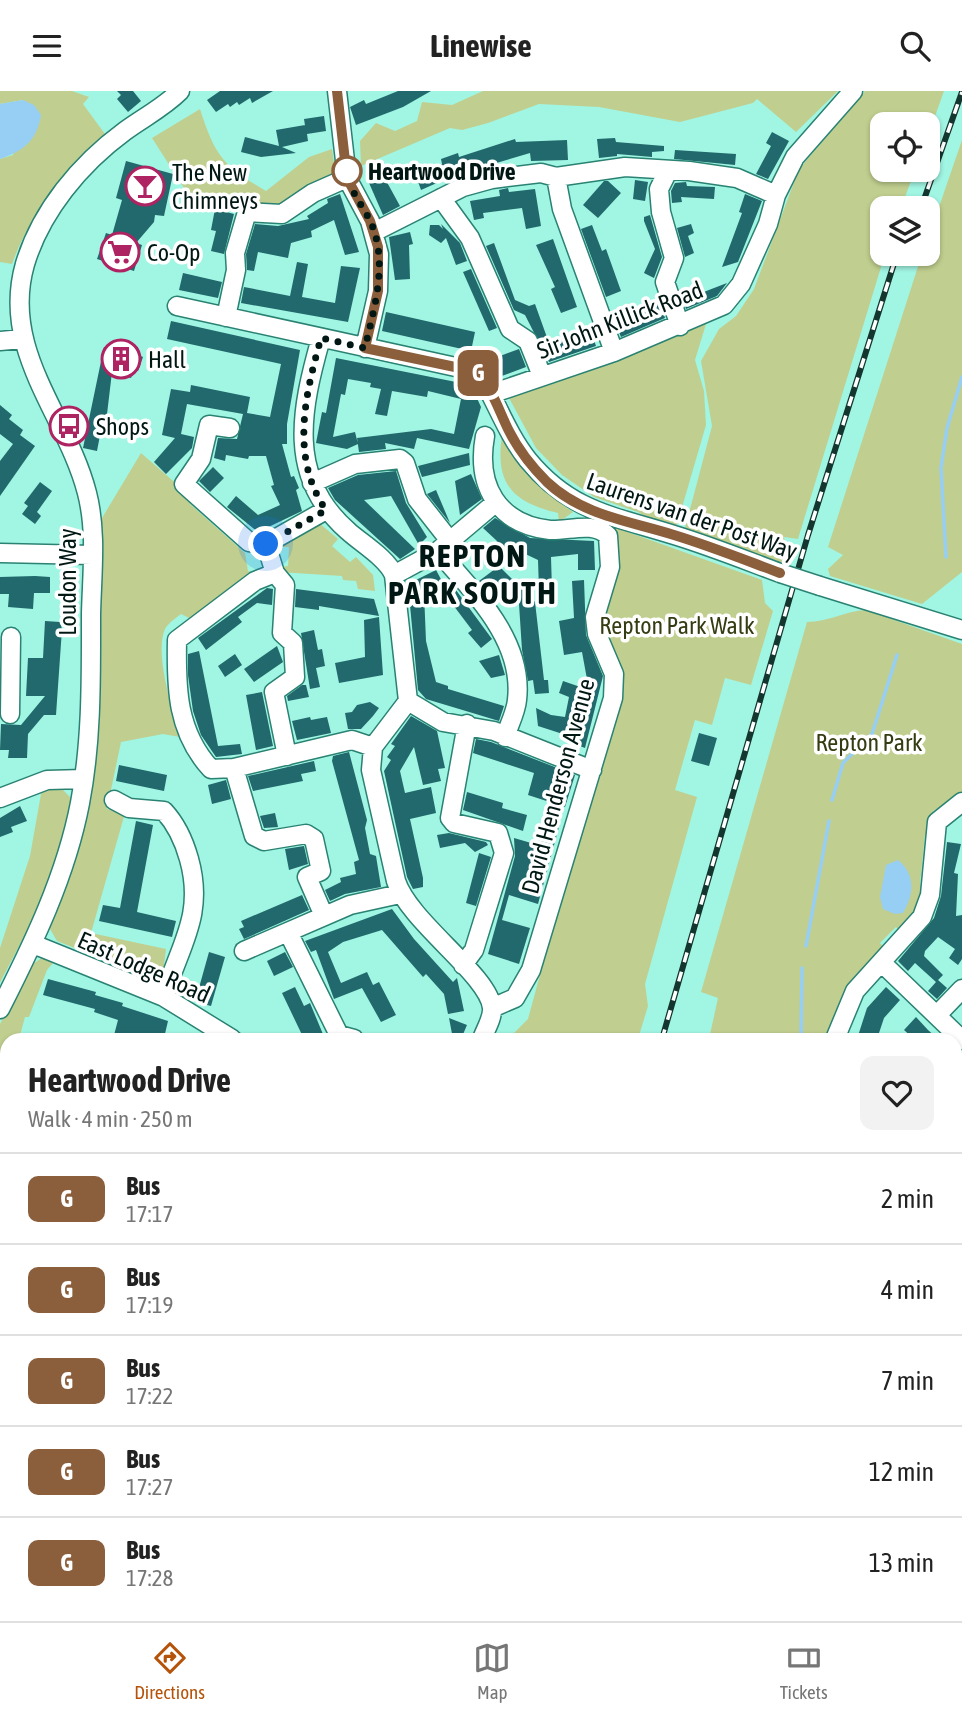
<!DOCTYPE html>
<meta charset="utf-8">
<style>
:root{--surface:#fff;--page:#f2f2f2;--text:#222;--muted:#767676;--line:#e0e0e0;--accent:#b45309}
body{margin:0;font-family:"Asap Condensed",sans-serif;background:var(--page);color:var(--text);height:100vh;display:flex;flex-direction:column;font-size:26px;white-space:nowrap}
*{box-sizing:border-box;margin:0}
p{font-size:23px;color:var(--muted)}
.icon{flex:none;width:38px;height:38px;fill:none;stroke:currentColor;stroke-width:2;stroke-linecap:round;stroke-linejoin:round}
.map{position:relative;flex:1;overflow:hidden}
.details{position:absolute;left:0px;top:942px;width:962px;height:590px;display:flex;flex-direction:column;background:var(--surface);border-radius:21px 21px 0 0;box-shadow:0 2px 5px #0004}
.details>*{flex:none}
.badge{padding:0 14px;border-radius:10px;font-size:24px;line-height:46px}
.controls{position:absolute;left:870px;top:21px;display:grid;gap:14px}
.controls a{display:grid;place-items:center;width:70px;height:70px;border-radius:14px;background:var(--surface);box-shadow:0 2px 5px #0004;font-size:35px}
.you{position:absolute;width:35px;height:35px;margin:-18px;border:5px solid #fff;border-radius:50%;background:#1a73e8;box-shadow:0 0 0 10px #1a73e833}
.map>.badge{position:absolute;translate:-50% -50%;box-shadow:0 0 0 4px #fff}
.round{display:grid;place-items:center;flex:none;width:74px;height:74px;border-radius:14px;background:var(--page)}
.summary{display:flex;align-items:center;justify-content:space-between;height:119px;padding:0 28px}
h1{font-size:33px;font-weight:700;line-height:52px}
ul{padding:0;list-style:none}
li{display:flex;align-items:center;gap:21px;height:91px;padding:0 28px;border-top:2px solid var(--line)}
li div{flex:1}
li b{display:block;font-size:26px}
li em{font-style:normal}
li .badge{min-width:77px;font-weight:700;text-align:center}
header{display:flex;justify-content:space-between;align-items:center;height:91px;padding:0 28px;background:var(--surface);font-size:32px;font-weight:700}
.tab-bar{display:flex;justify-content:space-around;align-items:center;height:98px;border-top:2px solid var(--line);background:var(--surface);font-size:19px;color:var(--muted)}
.tab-bar a{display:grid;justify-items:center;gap:4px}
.tab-bar .on{color:var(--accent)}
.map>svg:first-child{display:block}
</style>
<header><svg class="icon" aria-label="menu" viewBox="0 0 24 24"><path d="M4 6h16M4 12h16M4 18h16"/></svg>Linewise<svg class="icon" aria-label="search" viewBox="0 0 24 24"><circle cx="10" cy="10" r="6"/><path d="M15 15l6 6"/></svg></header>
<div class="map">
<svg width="962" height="1530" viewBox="0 0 962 1530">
<rect width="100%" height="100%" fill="#a1f5e3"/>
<path fill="#c0cf8f" d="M0 0H72L89 6 83 13 105 43C66 86 32 117 12 173L0 171V68L13 64 23 9 0 13Z
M483 0H838L796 41 757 8 753 12 680 31 599 16 539 13 488 32 462 39 450 37 361 75 360 50 376 32 395 40 417 30 422 11 452 14Z
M865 0H944L928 45V33H882V79H915L901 117H882V163H885L798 448 784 446 790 474 684 441 712 335 701 270 719 238 736 225 754 198 799 78Z
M200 18C215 65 223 75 266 100L309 66 332 58 336 86 299 104 292 103 282 117 240 121 186 100 152 47Z
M962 49V481L922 513 830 485 828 478 843 464 828 456 922 163H928V148Z
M706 233 695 269 704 300 706 334 674 444 638 421 594 406 562 384 536 357 508 305Z
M502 344C519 378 542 399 573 421L559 431 558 422C511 411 495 392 502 344Z
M141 362 188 403 190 413 245 462 248 480 254 482 191 528 181 523C176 527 168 532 165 538 154 563 173 620 180 646L163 643 121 651 107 718 125 722 91 842 166 858 163 881 145 885 57 850 47 833 88 715 102 427Z
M319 432 338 448 332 455 350 471 356 466 373 484 375 500 358 498 356 490 343 489 342 485 279 481V476L288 475 289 456H279V449Z
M611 435 762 489 765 512 773 520 751 594 725 587 712 634 695 629 675 699 697 706 645 893 648 915 638 948H508L528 928 613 616 616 577 603 531 604 504 614 477Z
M866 519 962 553V704L933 720 930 743 925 744 920 793 925 804 903 843 896 836 880 852 887 860C853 894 844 902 827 948H709L718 907 701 901 807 531C828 531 845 520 866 519Z
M60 696 72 708C71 763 25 843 0 892V857L30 765 41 703 43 698Z
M43 866 51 867 53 872 47 879 29 926H25L19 948H7V1127L0 1120V933L30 875Z"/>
<path fill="#97cef4" d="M23 9 34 14 41 24C37 49 24 60 0 68V13Z
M898 769C916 784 914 803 903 822L895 823 883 818 880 806 886 774Z"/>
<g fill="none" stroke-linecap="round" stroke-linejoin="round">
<path stroke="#97cef4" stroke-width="3.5" d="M946 466 941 377 947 337 962 286
M832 709 843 672 872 643 897 564
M806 855 829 730
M801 948 802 877"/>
</g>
<path fill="#21696c" d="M117 0H133L141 10 128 21 117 8 121 4Z
M220 0H273L252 12 250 7 239 14 237 11 230 16 228 13 216 21 207 9Z
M398 0H431L403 16 356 34 350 16 364 9 366 13Z
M324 25 326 40 307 43 308 50 282 56 296 62 261 66 241 61 245 46 279 55 276 39 305 34 306 41 304 28Z
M772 41 789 50 768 88 756 83 771 55 766 52Z
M615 47 616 51 664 55V60L652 61V66L617 63V65L599 67 597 48Z
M515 48 516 51 567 49 568 69 531 70 530 62 476 78 475 75 421 99 415 82 442 73 441 68 458 62 459 66Z
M675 59 736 63 735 74 674 68Z
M126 70 173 83 164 125 155 124 154 131 136 152 142 154 134 180 97 168 106 142 112 144 122 109 116 107Z
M376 80 379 86 383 84 400 115 383 124 366 85Z
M635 89 648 91 645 110 633 108Z
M604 90H608L621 102 598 127 583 114Z
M686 91 687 95 715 96 714 108 681 106 682 111 672 112 671 100 675 92Z
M508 97 509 101 535 98 541 135 526 138 522 117 483 122 484 127 474 129 470 110 500 105 499 99Z
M340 103 359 161 345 164 334 129 311 140 312 146 291 152 288 167 258 161 254 180 247 179 246 163 255 133 278 135 309 128 307 125 328 112 327 108Z
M745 103 762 110 738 171 722 176 742 122 739 121Z
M215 118 234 123 224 163 211 160 216 140 211 139Z
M650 124 662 166 654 187 644 182 655 158 644 130V126Z
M441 133 460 152 467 170 456 174 446 147 441 152 429 144 430 134H439L443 138Z
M691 133 694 142 688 145 694 162 685 166 677 137Z
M592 134 602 160 606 158 621 200 606 206 581 138Z
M410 141 413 153 409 154 410 188 395 189 389 146Z
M553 148 577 216 561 222 551 198 555 196 536 154Z
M494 152 515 209 529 215 535 213 549 252 590 237 596 255 549 271 525 224 514 219 486 155Z
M297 171 308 173 302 206 335 212 341 175 360 177 348 231 241 212 244 196 290 205Z
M471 178 497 237 489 240 463 181Z
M183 182 222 191 218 207 179 199Z
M727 192 717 205 686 218 683 209Z
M660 212 665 227 621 246 614 229Z
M386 221 475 241 471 260 382 240Z
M171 230 300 259 287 333V353H282L291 386 294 385 299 397 296 399 302 420 258 441 227 416 236 405 258 424 280 414 271 395 274 394 266 365H249L248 368 226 364 225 370 214 367 218 347 237 348 243 323 187 313 181 343 194 346 192 357 166 383 154 371 175 347 162 344 171 298 190 301 191 294 250 306 247 322 270 326 281 273 167 248Z
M126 252 138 256 136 263 143 266 138 280 134 279 131 287 112 281 105 340 101 339 97 360 83 357 104 256 123 262Z
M519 258 526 276 499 286 492 268Z
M336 267 471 294 481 316 469 358 417 347 414 358 385 352 386 358 359 361 357 347 431 338 454 343 461 308 428 300 427 306 392 300 387 325 375 323 381 298 370 296 371 292 348 288 345 304 341 303 333 346 355 341 358 353 347 358 316 352 322 321 326 322Z
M0 314 12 324 9 328 23 339 20 344 35 355 0 405V370L13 353 0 343Z
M469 362 470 374 422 386 418 375Z
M213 376 224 387 210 401 199 390Z
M396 380 406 412 427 446 419 454 391 405 364 409 415 458 400 468 335 409 328 397 358 384Z
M471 383 482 408 460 424 455 390Z
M40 391 52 400 37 421 41 425 35 433 22 423 28 415 24 412Z
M436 399 450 432 427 403Z
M495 427 530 447 594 450 595 479H578V463L551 466 552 499H539L538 469 517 459 506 455 499 475 535 511 544 589H548L549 602 535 603 533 589 528 590 522 559 519 513 499 493 488 501 479 490 495 478 485 475 497 450 483 437Z
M436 479 443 492 424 502 426 550 436 591 448 595V598L504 615 499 630 426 608 418 599 408 493Z
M35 485 50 486V502H34L33 518 8 516 9 503H0V486Z
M584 489 586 544 603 585 585 657 567 650 569 645 538 635 536 617 551 624 565 626 569 606 559 602 563 590 589 599 582 561 564 564 559 530 574 527 572 490Z
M453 495 492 548 481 557 468 542 472 539 444 502Z
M267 497 273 498 272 514 257 512 238 526 242 531 206 559 198 547Z
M296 498 374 508 379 525 319 515V519L295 516Z
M379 526 383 584 339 592 335 572 365 566 364 529Z
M45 530 60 531 62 538 56 624H44L28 643 27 667H8L9 659H0L1 633 21 634 45 605H26L28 567H43Z
M314 539 318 559 322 558 325 575 316 577 320 596 310 598 301 542Z
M277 555 283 571 254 591 244 578Z
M199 560 218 655 240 653 242 663 216 666 201 644 193 620 188 584V563Z
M235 563 242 574 225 586 218 575Z
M499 564 505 584 491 587 479 570Z
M302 594H306L309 606 288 610 287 605Z
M262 601 273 655 256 659 246 604Z
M370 611 379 617 373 625 361 638H348L345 622 352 621 357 614Z
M411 625 437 640 445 677 438 678 441 690 423 694 414 656 400 680 405 702 431 696 436 722 410 728 423 787V796L413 798 407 786 384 680 391 669 387 666 395 655 391 653Z
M310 626 311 629 327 626 331 642 297 649 292 630Z
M699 642 717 647 709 675 691 670Z
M476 648 491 651 575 684 565 716 528 704 534 682 473 662Z
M349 661 367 729 365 737 370 763 376 765 381 796 345 803 330 810 325 799 341 791 340 787 356 783 354 771 359 769 332 670 333 665Z
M314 670 316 680 301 683 303 690 253 700 248 685Z
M119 674 167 684 164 700 116 690Z
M226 689 231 708 212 713 208 694Z
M467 701 503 712 502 717 527 724 523 740 463 719Z
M20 715 27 730 11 736 13 741 0 746V727Z
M275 722 278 736 264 737 260 725Z
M546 729 560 732 538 813 509 804 502 829 530 837 519 873 488 863 515 765 514 747 538 754Z
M136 730 153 734 137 821 176 830 172 846 99 830 103 814 120 817Z
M449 742 486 751 488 754 475 761 465 752 440 757 437 744Z
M947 751 961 753 954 782 958 783 956 825 962 824V868L958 874 949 867 955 858 938 846 925 860 924 865 943 884 938 889 947 897 937 908 928 900 936 891 915 872 908 880 898 870 934 827 941 805Z
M304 755 308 773 289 779 285 758Z
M479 762 491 766 476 815 466 812Z
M302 804 309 819 244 848 239 838 244 836 241 830Z
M392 818 414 848 453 891 457 887 464 920 448 923 444 903 426 883 423 886 382 839 343 851 328 861 341 892 367 881 373 894 379 891 396 924 381 931 362 897 334 908 316 859 311 861 305 850Z
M209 861 225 866 211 915 195 911Z
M285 861 293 876 274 885 267 870Z
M48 888 96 901 95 904 123 912 122 915 168 930 164 947 155 944 154 948H113L118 929 94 921 95 918 43 904Z
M295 896 304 915 310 912 325 948H304L282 902Z
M886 896 900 909 884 927 877 948H857L867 917Z
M916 926 928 939 938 948H914L904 939Z
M449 927 467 934 461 948H453Z"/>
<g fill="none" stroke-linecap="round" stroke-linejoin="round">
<defs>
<path id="minor" d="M337 0 347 87 370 130 379 163 378 200 365 257
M668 80 659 98 661 121 674 167 665 191 680 235
M556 86 562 118 614 261
M441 107 470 147 510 238 528 250 542 285
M374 141 463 96 492 88 541 82 556 86 625 76 689 80 737 87 776 104
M177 215 474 280 481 285C497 313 508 344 528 369 571 421 614 425 674 444 710 455 745 469 780 482
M226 226 236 179 235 162 247 121 282 123 313 102 347 87
M321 247C301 318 286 386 348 440 361 452 387 467 394 484L408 610 373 656 371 679 396 790C409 831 489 884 492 917 493 927 485 939 482 948
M0 250 22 248
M491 303 614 261 724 214 741 193 768 133 776 104 795 66 853 0
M230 337 209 334 201 368 184 393 249 451 266 453 326 419
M485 345C476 394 497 433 550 439 569 440 594 430 608 445L610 476 595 526 597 543 614 583 613 607 531 879 515 907 492 917
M312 392 355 373 400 368 405 372 417 408 450 450
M266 453 275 482 285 494 282 542 293 552 295 586 274 601 287 665
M438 460C474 502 524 549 517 609 516 621 509 634 505 646
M0 462 92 464
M275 482 255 490 177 549C176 598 177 641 211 678L234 677 352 649 373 656
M394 484 438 460 495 412
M820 495 962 539
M408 610 443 631 494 640 592 679
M10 623 11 546
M234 677 254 745 264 750 306 743 314 748 321 780 307 786 324 825
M0 707 47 689 84 688
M114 709 129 717 164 720C177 734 184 750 189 768 205 825 179 855 164 906
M288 841 339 944 354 948
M33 853 164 906 232 948
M244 860 350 814 400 803
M882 872 962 949
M463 874 474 859 504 762 498 742 454 732 450 727 467 633
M0 918C33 853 66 785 80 712 92 650 91 585 91 523 92 482 97 441 87 402 67 324 0 260 25 173 41 120 80 73 125 40 144 26 163 17 180 0
M937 924 962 898
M835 948 855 900 922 826 930 804 937 731 962 711
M956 1047 962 1046
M0 1211 7 1218
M956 1257H962
M549 1524 551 1530
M54 1530 64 1524"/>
<path id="major" d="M0 1150 7 1156
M360 1524 366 1530
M947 1530 955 1524"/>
</defs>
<use href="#minor" stroke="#2a8273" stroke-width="21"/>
<use href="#major" stroke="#817da4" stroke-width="24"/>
<use href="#minor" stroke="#fff" stroke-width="18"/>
<use href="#major" stroke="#ddd2f7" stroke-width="21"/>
<defs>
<path id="rail" d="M921 117 962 1
M662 948 808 444 897 163"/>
</defs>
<use href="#rail" stroke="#15352f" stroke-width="6"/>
<use href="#rail" stroke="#fff" stroke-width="3.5" stroke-dasharray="10" stroke-linecap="butt"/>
<defs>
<path id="minor-bridge" d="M780 482 820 495"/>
</defs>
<use href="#minor-bridge" stroke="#2a8273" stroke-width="21" stroke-linecap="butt"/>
<use href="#minor-bridge" stroke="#fff" stroke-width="18"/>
</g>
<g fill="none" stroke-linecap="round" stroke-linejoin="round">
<defs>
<path id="line" d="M337 0 347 87 370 130 378 156V200L365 257 474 280C492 294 499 321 509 340 518 358 533 377 547 391 583 425 630 430 674 444 710 455 745 469 780 482"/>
</defs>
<use href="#line" stroke="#fff" stroke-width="16"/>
<use href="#line" stroke="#8b5e3c" stroke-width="10"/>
<path stroke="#001713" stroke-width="7" stroke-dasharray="0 12.6" d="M266 453 326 419C290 367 305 304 321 247L365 257C374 217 388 174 372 134 365 117 348 99 347 80"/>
</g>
<defs>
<symbol id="bar-ring" viewBox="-11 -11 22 22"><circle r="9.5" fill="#fff" stroke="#ae2362" stroke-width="1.5"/><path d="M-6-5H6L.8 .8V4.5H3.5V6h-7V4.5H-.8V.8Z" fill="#ae2362"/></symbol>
<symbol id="supermarket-ring" viewBox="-11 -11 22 22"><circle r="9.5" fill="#fff" stroke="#ae2362" stroke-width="1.5"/><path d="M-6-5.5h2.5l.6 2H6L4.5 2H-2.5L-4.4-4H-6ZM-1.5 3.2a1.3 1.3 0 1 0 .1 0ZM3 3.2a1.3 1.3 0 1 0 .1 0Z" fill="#ae2362"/></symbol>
<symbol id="building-ring" viewBox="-11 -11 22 22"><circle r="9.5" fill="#fff" stroke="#ae2362" stroke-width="1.5"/><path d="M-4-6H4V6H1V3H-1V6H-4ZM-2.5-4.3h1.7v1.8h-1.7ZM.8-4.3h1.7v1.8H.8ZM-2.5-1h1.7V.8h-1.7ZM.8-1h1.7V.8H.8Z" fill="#ae2362"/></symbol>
<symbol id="bus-ring" viewBox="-11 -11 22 22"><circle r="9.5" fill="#fff" stroke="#ae2362" stroke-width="1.5"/><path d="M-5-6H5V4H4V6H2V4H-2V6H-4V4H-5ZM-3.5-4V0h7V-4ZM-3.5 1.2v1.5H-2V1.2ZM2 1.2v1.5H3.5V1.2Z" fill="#ae2362"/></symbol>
</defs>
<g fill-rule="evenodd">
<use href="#bar-ring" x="123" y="73" width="44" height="44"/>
<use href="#supermarket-ring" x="98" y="139" width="44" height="44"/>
<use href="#building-ring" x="99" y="246" width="44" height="44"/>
<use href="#bus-ring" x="47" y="313" width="44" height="44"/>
</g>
<circle fill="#fff" stroke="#8b5e3c" stroke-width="3.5" cx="347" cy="80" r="14"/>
<g text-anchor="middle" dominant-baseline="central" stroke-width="7" stroke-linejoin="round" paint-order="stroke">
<g font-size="24" font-weight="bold" fill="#001713" stroke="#fff" text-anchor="start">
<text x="368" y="80">Heartwood Drive</text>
</g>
<g font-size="24" fill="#001713" stroke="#fff" text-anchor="start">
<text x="172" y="81">The New<tspan x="172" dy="28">Chimneys</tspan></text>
<text x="147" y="161">Co-Op</text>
<text x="148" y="268">Hall</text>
<text x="96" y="335">Shops</text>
</g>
<g font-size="24" fill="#001713" stroke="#fff">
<text transform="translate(620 229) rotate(-21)">Sir John Killick Road</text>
<text transform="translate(692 425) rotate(19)">Laurens van der Post Way</text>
<text transform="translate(67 491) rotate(-90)">Loudon Way</text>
<text transform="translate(558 695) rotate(-75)">David Henderson Avenue</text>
<text transform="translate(144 876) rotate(24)">East Lodge Road</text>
</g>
<g font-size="24" fill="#343c11" stroke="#fff">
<text x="677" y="534">Repton Park Walk</text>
<text x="869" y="651">Repton Park</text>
</g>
<g font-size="32" font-weight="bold" letter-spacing="2" fill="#001713" stroke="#fff">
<text x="473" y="464">REPTON<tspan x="473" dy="37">PARK SOUTH</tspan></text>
</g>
</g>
</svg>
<div class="controls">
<a><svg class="icon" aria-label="locate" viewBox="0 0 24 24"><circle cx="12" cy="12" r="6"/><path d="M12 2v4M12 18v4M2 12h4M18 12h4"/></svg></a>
<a><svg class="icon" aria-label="layers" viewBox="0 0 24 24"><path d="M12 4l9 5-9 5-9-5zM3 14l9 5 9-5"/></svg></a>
</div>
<div class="you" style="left:266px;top:453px"></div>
<b class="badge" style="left:478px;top:282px;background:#8b5e3c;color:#fff">G</b>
<section class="details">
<div class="summary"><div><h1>Heartwood Drive</h1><p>Walk · 4 min · 250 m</p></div><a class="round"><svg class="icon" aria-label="heart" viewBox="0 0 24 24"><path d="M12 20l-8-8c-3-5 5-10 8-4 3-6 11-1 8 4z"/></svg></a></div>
<ul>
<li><span class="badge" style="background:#8b5e3c;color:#fff">G</span><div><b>Bus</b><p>17:17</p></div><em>2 min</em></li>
<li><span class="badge" style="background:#8b5e3c;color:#fff">G</span><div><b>Bus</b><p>17:19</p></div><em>4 min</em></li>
<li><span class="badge" style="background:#8b5e3c;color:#fff">G</span><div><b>Bus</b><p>17:22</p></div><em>7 min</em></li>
<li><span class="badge" style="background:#8b5e3c;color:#fff">G</span><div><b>Bus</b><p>17:27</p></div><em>12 min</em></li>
<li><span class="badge" style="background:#8b5e3c;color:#fff">G</span><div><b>Bus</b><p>17:28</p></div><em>13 min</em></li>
</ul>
</section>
</div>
<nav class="tab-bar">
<a class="on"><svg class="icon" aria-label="directions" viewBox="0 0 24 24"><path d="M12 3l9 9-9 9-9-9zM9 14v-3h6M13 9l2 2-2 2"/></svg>Directions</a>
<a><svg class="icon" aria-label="map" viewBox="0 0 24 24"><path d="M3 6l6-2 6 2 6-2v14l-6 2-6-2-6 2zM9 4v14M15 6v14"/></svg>Map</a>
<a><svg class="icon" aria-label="tickets" viewBox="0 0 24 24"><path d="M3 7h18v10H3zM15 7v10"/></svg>Tickets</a>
</nav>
